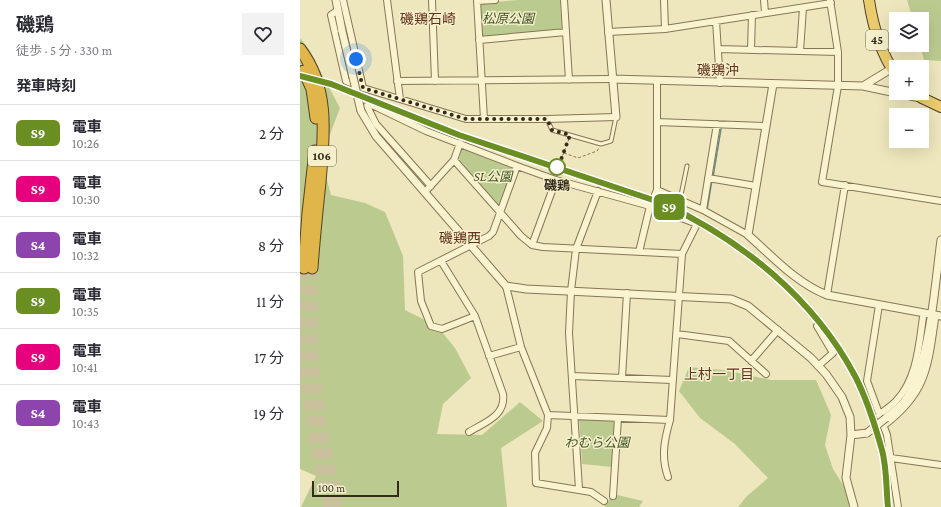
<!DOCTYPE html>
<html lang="ja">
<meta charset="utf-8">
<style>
:root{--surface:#fff;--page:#f2f2f3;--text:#2b2b33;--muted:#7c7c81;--line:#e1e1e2}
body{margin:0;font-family:"Crimson Pro","Noto Sans JP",serif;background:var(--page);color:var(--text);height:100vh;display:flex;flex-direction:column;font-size:15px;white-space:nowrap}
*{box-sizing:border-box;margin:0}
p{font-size:13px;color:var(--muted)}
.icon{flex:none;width:22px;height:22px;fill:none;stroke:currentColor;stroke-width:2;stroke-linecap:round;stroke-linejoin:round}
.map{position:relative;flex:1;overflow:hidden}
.drawer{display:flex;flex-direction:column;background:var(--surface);width:300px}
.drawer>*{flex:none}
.badge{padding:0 8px;border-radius:6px;font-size:14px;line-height:26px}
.tools{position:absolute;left:589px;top:12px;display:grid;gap:8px}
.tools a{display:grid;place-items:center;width:40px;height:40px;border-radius:0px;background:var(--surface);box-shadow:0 4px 16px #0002;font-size:20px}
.scale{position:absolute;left:12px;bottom:10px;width:87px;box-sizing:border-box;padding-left:4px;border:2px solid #342b1b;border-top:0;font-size:11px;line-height:14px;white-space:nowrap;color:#342b1b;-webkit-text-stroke:3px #f5efcb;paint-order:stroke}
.you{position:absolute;width:20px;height:20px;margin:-10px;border:3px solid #fff;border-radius:50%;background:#1a73e8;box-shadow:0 0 0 6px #1a73e833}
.map>.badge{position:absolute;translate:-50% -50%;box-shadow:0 0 0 2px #fff}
h2{padding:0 16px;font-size:15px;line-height:36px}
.round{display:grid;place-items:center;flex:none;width:42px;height:42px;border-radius:0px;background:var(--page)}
.summary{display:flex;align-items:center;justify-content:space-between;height:68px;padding:0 16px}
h1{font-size:19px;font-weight:700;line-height:30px}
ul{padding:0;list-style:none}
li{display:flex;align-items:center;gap:12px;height:56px;padding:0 16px;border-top:1px solid var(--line)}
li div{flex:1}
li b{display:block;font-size:15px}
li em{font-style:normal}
li .badge{min-width:44px;font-weight:700;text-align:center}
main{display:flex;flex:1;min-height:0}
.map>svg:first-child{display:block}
</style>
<main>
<section class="drawer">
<div class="summary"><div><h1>磯鶏</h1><p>徒歩 · 5 分 · 330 m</p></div><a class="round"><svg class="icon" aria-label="heart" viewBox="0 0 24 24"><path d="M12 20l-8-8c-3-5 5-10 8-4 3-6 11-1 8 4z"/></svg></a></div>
<h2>発車時刻</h2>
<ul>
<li><span class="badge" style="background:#6b8e23;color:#fff">S9</span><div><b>電車</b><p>10:26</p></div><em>2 分</em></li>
<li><span class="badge" style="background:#e6007e;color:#fff">S9</span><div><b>電車</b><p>10:30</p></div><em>6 分</em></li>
<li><span class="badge" style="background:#8e44ad;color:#fff">S4</span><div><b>電車</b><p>10:32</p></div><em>8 分</em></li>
<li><span class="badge" style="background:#6b8e23;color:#fff">S9</span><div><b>電車</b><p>10:35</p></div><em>11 分</em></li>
<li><span class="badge" style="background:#e6007e;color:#fff">S9</span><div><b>電車</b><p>10:41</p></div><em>17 分</em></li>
<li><span class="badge" style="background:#8e44ad;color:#fff">S4</span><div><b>電車</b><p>10:43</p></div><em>19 分</em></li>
</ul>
</section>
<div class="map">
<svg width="641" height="507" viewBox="0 0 641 507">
<rect width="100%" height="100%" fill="#eee6bc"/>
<path fill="#bbcb90" d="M219 0H260L262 30 181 37 179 3Z
M607 0H641V61L624 60 620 45H622V19H613Z
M0 38 8 48 40 108 21 158 31 195 65 203 85 212 103 256 105 310 137 326 155 348 171 378 143 404 137 434 182 435 220 402 243 421 201 448 207 507H1L16 476 0 469Z
M165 149 211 166 213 170 199 205 196 204 159 159 161 150Z
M389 367 424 370 471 380H516L531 415 525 445 533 469 553 501 548 507H438L447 496 468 478 435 444 400 418 379 391Z
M279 418 315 420 312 467 282 464Z
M313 494 343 501 339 507H304Z"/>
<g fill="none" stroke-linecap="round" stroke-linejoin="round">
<path stroke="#688c88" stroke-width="1.5" d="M413 177 421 129
M407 210 412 180"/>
<path stroke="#c9c19c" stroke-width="11" stroke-dasharray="11 5.5" stroke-linecap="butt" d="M4 268C1 349 7 429 30 507
M12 268 13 357 21 422 38 507"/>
<defs>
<path id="service" d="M247 119 252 130 301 144 311 141 316 117
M380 200 387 166"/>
<path id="minor" d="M87 0 100 99
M132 0 135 81
M177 0 184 119
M264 0 269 80
M364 0 365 29
M464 0 465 13
M530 0 538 52V86L522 182 641 201
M177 1 195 0
M38 10 31 15 46 81 63 88 43 0
M416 21 420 83
M308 32 365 29 531 3
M179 40 266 32
M418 49 538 52
M451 50 452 15
M500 51 503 8
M97 81 312 79
M63 88 166 119H247L316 117
M357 122 466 126
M154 160 221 236 232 245 243 247 382 254
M408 178 456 186
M131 186 76 124 67 106 72 105 126 131 217 166 256 180 350 206 397 224 382 254 370 420C364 441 361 457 368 477
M357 190 403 210 448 235
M125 192 154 160 160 143
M403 210 417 124
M232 245 256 180
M339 252 350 206 357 190V81
M141 261 175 316 203 394C206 416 185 422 169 432
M206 286 221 347 248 415 247 428 235 453 236 483 291 492 304 501
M527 295 545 185
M579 305 567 381 587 435 598 507
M175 316 142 329 131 326 121 301 118 272 189 236 193 232 217 166
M517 326 533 353 518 366
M377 334 429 341 466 374
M189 356 221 347
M451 361 478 330
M273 376 372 380
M322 378 327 293
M248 415 370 420
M579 415C585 410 591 406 596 401 617 379 619 345 623 317
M583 426C626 394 628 368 635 319
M591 458 641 465
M279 489 269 333 271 291 276 249 298 191
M313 496 318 418"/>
<path id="tertiary" d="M36 0 42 31
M306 0 316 117
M312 79 563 86 591 69
M473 84 448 235C472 256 496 283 527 295L641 316
M563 86 620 98
M61 111 76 136 206 286 226 289 431 299 448 306 511 358 526 374 542 397 550 417 551 435 546 478 554 507
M586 418C591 413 599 408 604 402 630 368 635 283 641 240
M551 435 567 433"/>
<path id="trunk" d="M569 0C573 27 580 52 596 75
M615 93 622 98 641 107"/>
<path id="motorway" d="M0 49C30 88 24 136 20 182 17 211 14 239 12 268
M4 71 12 89 16 118
M4 268 8 213 15 151"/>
</defs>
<use href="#service" stroke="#857656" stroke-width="5"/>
<use href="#minor" stroke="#857656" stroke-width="8"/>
<use href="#tertiary" stroke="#857656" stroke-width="9"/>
<use href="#trunk" stroke="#52432a" stroke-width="12"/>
<use href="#motorway" stroke="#52432a" stroke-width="13"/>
<path stroke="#857656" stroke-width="1" stroke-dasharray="3 2" stroke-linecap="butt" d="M264 153 278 158 297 151 299 148
M259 165 269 139"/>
<use href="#service" stroke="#f9f3cf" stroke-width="3"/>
<use href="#minor" stroke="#f9f3cf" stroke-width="6"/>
<use href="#tertiary" stroke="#f9f3cf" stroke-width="7"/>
<use href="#trunk" stroke="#eacc6e" stroke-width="10"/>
<use href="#motorway" stroke="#e0b549" stroke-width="11"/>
<defs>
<path id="rail" d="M31 84C63 97 95 108 126 121 138 125 149 132 161 136 209 152 257 168 304 184 324 190 343 196 362 203 466 247 557 339 582 451 586 469 586 489 588 507"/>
</defs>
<use href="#rail" stroke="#342b1b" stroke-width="3"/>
<use href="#rail" stroke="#f5efcb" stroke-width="1.5" stroke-dasharray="4.5" stroke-linecap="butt"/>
<defs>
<path id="tertiary-bridge" d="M42 31 61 111
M567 433 586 418"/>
</defs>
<use href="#tertiary-bridge" stroke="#857656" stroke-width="9" stroke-linecap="butt"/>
<use href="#tertiary-bridge" stroke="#f9f3cf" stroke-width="7"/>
</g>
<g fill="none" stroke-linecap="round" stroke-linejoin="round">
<defs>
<path id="line" d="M0 76 31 84 159 135 362 203C441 240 513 297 555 376 567 399 575 425 582 450 587 468 586 489 588 507"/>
</defs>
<use href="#line" stroke="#fff" stroke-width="9"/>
<use href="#line" stroke="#6b8e23" stroke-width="6"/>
<path stroke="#342b1b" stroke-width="4" stroke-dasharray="0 7.2" d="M56 59 63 88 166 119H247L252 130 270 135 259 165 257 167"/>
</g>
<circle fill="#fff" stroke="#6b8e23" stroke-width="2" cx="257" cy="167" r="8"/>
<g text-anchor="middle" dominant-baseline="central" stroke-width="3" stroke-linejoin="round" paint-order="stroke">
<g fill="#f5efcb" stroke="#6e6650" stroke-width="1">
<rect x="566" y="30" width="22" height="20" rx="3"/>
<rect x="8" y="146" width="28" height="20" rx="3"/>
</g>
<g font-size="12" font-weight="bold" fill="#342b1b">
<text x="577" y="40">45</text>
<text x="22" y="156">106</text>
</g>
<g font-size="13" font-style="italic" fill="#3d5121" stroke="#f5efcb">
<text x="208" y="18">松原公園</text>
<text x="193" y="176">SL公園</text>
<text x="297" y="442">わむら公園</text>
</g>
<g font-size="13" font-weight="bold" fill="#342b1b" stroke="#f5efcb">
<text x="257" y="185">磯鶏</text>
</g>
<g font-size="14" fill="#61331a" stroke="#f5efcb">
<text x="128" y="19">磯鶏石崎</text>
<text x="418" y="70">磯鶏沖</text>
<text x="160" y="238">磯鶏西</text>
<text x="419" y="374">上村一丁目</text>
</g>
</g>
</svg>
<div class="tools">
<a><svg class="icon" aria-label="layers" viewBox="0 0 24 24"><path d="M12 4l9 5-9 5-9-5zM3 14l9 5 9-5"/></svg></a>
<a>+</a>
<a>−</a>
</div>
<div class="scale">100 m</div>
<div class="you" style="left:56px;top:59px"></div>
<b class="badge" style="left:369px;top:207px;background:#6b8e23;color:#fff">S9</b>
</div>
</main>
